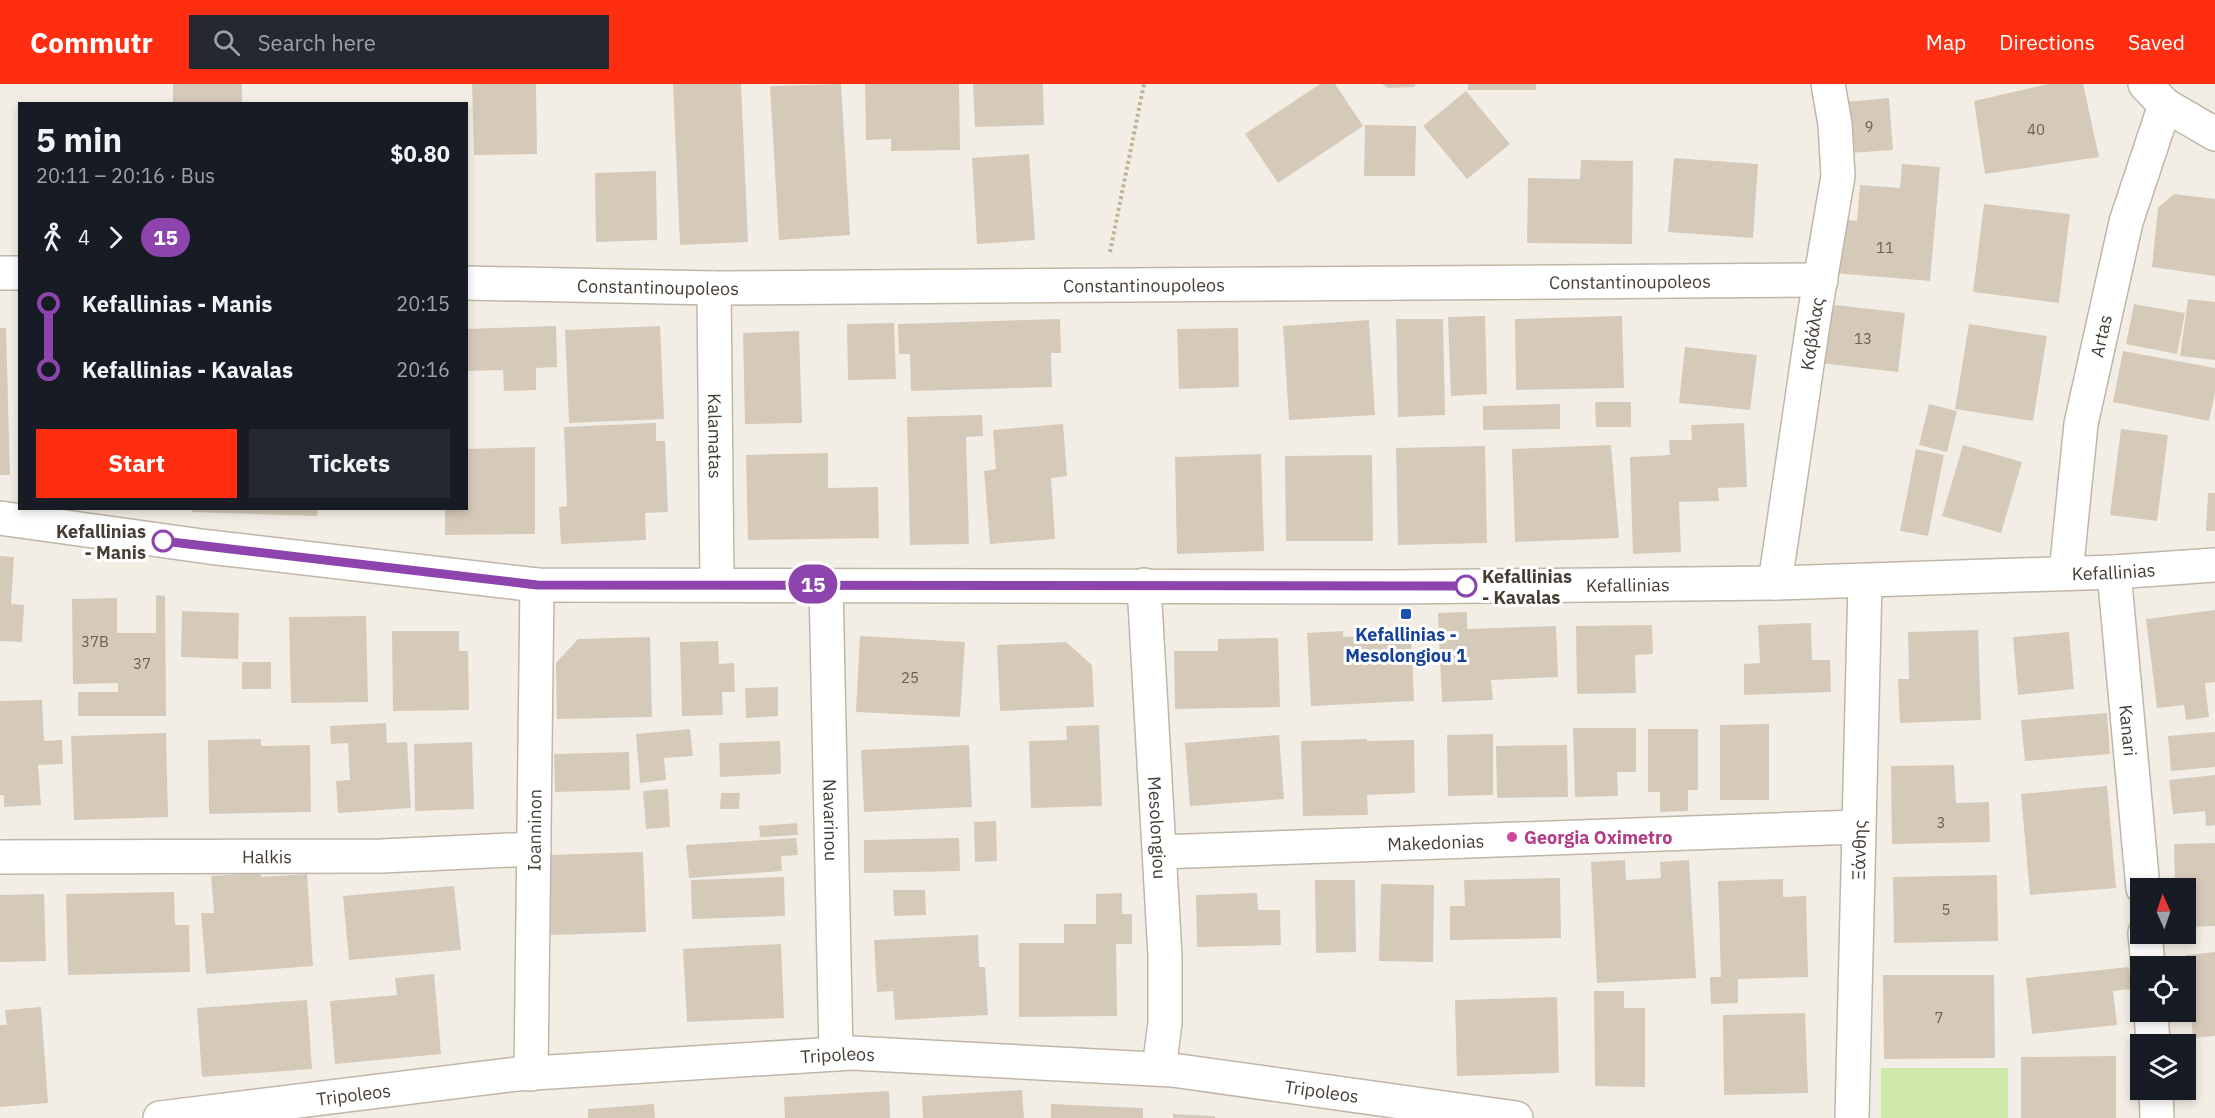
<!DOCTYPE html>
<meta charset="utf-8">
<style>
:root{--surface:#171b24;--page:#242831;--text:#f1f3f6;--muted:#9ea1a6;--accent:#ff2e10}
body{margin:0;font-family:"IBM Plex Sans",sans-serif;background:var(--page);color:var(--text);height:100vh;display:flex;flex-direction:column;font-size:22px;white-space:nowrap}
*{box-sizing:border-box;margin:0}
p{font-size:20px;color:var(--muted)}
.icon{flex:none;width:33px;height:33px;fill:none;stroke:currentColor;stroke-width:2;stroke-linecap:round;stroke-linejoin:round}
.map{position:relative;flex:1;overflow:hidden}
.sheet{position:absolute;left:18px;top:18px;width:450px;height:408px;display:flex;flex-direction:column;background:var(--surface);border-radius:0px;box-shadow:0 3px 9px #0003}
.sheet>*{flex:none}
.badge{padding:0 12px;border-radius:20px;font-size:21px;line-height:39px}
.needle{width:39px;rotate:357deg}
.controls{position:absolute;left:2130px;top:794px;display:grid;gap:12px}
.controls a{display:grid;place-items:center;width:66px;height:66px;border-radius:0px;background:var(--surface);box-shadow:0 3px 9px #0003;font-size:30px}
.map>.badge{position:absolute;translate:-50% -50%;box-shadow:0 0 0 3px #fff}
.legs{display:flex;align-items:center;gap:9px;height:66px;padding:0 18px;font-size:20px}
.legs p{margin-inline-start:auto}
.overview{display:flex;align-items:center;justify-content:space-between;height:102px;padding:0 18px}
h1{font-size:33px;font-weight:700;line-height:45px}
.action{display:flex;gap:12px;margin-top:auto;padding:12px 18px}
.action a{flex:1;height:69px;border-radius:0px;background:var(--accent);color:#fff;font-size:24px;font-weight:700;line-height:69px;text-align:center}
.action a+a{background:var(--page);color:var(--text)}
ul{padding:0 18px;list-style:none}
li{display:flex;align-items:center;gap:21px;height:66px;font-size:22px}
li i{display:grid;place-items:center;width:9px;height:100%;margin:0 8px;background:currentColor}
li i::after{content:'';width:15px;height:15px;margin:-8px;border:4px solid;border-radius:50%;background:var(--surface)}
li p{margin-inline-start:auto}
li:first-child i{background:linear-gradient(#0000 50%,currentColor 0)}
li:last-child i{background:linear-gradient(currentColor 50%,#0000 0)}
header{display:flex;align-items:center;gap:36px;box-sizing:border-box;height:84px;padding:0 30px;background:var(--accent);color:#fff}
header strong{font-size:28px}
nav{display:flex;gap:33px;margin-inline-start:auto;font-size:21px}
.search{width:420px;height:54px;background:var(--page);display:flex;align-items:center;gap:15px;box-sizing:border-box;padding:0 21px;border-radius:0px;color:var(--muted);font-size:22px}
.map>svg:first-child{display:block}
</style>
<header>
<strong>Commutr</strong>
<div class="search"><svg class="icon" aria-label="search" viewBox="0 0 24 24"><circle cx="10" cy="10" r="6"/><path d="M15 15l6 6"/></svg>Search here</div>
<nav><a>Map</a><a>Directions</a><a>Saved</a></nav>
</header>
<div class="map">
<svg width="2215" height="1034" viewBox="0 0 2215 1034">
<rect width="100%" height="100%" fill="#f3eee5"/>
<path fill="#cfe9ab" d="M1881 984H2008V1034H1881Z"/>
<path fill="#d5caba" d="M173 0H242V20H173Z
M472 0H536L537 70 474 71Z
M673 0H741L748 158 680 161Z
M841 0 850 151 779 156 770 2Z
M865 0H959L960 66 891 67V55L866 56Z
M973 0H1043L1044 41 975 43Z
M1320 0H1335L1363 42 1278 99 1245 50Z
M1382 0H1416L1414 3 1388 4Z
M1468 0H1536V6H1468Z
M2048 0H2083L2099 73 1985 90 1974 17Z
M1466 7 1510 60 1467 95 1423 42Z
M1889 14 1893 66 1850 69 1846 18Z
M1365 41 1416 42 1415 92H1364Z
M1029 70 1035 156 977 160 972 74Z
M1674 74 1758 80 1753 154 1668 148Z
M1581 76 1633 77 1632 160 1527 159 1528 94 1580 95Z
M1902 80 1940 83 1930 197 1834 189 1838 135 1857 137 1860 101 1900 104Z
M656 87 657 156 596 158 595 89Z
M2174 110 2215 115V192L2152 183 2158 124Z
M1984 120 2070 130 2059 219 1973 208Z
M2188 215 2215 218V276L2180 272Z
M1827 220 1905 229 1898 288 1820 279Z
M2134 220 2185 229 2177 270 2126 260Z
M1485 232 1487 310 1451 312 1448 233Z
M1622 232 1624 304 1516 306 1515 235Z
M1060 235 1061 269H1051L1052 303 911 307 910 270H899L898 240Z
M1396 235H1443L1445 331 1398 333Z
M1369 236 1375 331 1289 336 1283 242Z
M894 239 896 295 848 296 847 240Z
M1969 240 2047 252 2033 337 1955 325Z
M556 242 557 283 536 284V306L504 307 503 286 466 287V245Z
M660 242 664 335 569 339 565 246Z
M0 244H6L10 391H0Z
M1238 244 1239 303 1179 305 1177 245Z
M799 247 802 339 745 340 743 249Z
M1685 263 1757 271 1750 326 1679 319Z
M2123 267 2215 284V308L2209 337 2113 318Z
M1595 318H1631V343H1596Z
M1560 320V345L1483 346V322Z
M1929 320 1957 327 1947 368 1919 361Z
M982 331 983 352 966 353 969 460 910 461 907 333Z
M656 339V357H665L668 428 645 429 646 456 561 460 559 423 567 422 564 343Z
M1744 339 1747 403 1718 404 1719 417 1679 418 1681 468 1633 470 1630 373 1670 371 1669 356H1692L1691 341Z
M1063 340 1067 392 1051 394 1055 455 990 460 984 387 996 385 993 346Z
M2121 345 2168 351 2157 437 2110 431Z
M1611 361 1619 454 1515 458 1512 365Z
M1963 361 2022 378 2001 449 1942 432Z
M1485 362 1487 459 1398 461 1396 364Z
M535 363V450L445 451V424H466V365Z
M1916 365 1944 371 1928 452 1900 447Z
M828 369V404L878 403 879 454 748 456 746 371Z
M1261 370 1264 467 1177 470 1175 373Z
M1372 371 1373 457H1286L1285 372Z
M2208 409H2215V447H2206Z
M192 424H318L317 432 192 428Z
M0 472 14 473 11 520 24 521 22 558 0 557Z
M156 511 165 512 166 632H78V608H118V599L73 600 72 515 117 514V549H156Z
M2215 526V598L2205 599 2209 633 2186 636 2184 621 2157 624 2146 535Z
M182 527 239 529 238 575 181 573Z
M1467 528V545L1556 542 1558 593 1491 596 1493 616 1442 618 1438 529Z
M366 532 368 618 291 619 289 533Z
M1811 539 1812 576H1830L1831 608 1744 611V580L1760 579 1758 541Z
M1652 541 1653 570 1635 571 1636 609 1577 610 1576 542Z
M1978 546 1981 636 1900 639 1898 595H1909L1908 548Z
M392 547H459V567H468L469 626 393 627Z
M1343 547V553L1411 549 1414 617 1311 622 1307 549Z
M2069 548 2074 605 2018 611 2013 553Z
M860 552 965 558 960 633 856 628Z
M650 553 652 633 557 635 556 579 578 555Z
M1278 554 1280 623 1175 625 1174 567H1218V555Z
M718 557 719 580 734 579 735 608H722L723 631 682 632 680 558Z
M1066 558 1092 581 1094 623 1000 627 997 561Z
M242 578H271V605H242Z
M778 603V632L746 634 745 604Z
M42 616 44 657 62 656 63 680 38 681 41 721 4 723V711H0V617Z
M2107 629 2110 670 2025 677 2021 636Z
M386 639 387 659 407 658 411 724 338 729 336 697 350 696 348 659 331 660 330 642Z
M1769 640V716H1720V641Z
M1099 641 1102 722 1031 724 1029 657 1067 656 1066 642Z
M1573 644H1636V688H1617L1618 712 1575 713Z
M690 645 693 672 664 674 666 696 640 699 636 650Z
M1648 645H1698V706H1688V727L1660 728V708H1648Z
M2215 648V683L2171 687 2168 652Z
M166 649 168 733 74 736 71 652Z
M1493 650V711L1448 712 1447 651Z
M1279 651 1284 715 1190 722 1185 659Z
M261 655V662L310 661 311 728 209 730 208 656Z
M1367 655V657L1414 656 1415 709 1367 711 1368 731 1303 732 1301 657Z
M780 657 781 690 720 693 719 659Z
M472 658 474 725 415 727 414 660Z
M969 661 972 723 864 728 861 666Z
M1567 661 1568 713 1497 714 1496 662Z
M629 668 630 706 555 708 554 670Z
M1954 681 1956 719 1989 718 1990 758 1892 760 1891 682Z
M2215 691V741L2206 742 2205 727 2173 730 2169 696Z
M2107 702 2116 804 2030 811 2021 710Z
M668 705 670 743 646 745 643 707Z
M721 709H740L739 725H720Z
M996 737 997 777 975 778 974 738Z
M797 739 798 751 760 753 759 742Z
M796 754 798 771 781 772 782 787 689 794 686 761Z
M959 754 960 787 864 789V756Z
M2215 759V842L2186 843V804H2175L2174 760Z
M643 768 646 848 551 851 548 771Z
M1625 776 1626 796 1661 794 1660 778 1689 776 1696 894 1597 899 1591 778Z
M261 789V793L307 790 313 882 206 890 201 829H214L211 792Z
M1997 791 1998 857 1894 859 1893 793Z
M784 793 785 832 692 835 691 796Z
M1560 794 1561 854 1450 856V822H1465L1464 796Z
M1783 795V813L1806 812 1808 893 1738 895V919L1711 920 1710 893H1721L1718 797Z
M1315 796H1355L1356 868 1316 869Z
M1381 800 1434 801 1433 878 1379 877Z
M454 802 461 866 349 876 343 812Z
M893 806H925L926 831 894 832Z
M174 808 175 841H189L190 888 68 891 66 810Z
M1122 809V830H1132V860H1116L1117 932 1019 933V859H1064V840H1096V810Z
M1257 809 1258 826H1280L1281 861 1197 863 1196 811Z
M44 810 46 877 0 878V811Z
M978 851 979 883H985L988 931 895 936 893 907 877 908 874 856Z
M781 860 784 934 687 938 683 865Z
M2215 868V952L2193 954 2186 871Z
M2129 883 2131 905 2113 907 2117 941 2032 950 2026 894Z
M434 890 441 970 335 980 330 917 397 911 395 894Z
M1883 891H1994L1995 974 1884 975Z
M1594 907H1624V924H1645V1003L1595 1002Z
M1557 913 1559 989 1457 992 1455 916Z
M307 916 312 985 202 993 197 924Z
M41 923 48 1019 0 1023V941H7L5 926Z
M1805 929 1808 1009 1724 1011 1723 931Z
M2116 972V1034H2021V973Z
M1022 1006 1024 1034H923L922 1012Z
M889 1007 890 1034H785L784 1013Z
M654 1020 655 1034H588V1025Z
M1051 1020 1143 1024V1034H1051Z
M1173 1030 1215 1032V1034H1173Z"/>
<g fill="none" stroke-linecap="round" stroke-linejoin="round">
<defs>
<g id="minor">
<path d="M2145 0 2165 21 2215 50"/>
<path d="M0 189H20"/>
<path id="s1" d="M466 199 714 204 1821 196"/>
<path id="s2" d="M714 204 717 500"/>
<path id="s3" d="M0 434 209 463 537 501 1395 503 1775 499 2114 488 2215 481"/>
<path id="s4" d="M2114 488 2143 804"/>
<path id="s5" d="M2066 489 2081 340 2126 138 2165 21"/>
<path id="s6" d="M1775 499 1814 233 1838 92 1835 40 1828 0"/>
<path id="s7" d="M826 500 836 970"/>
<path id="s8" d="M1144 501 1165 872V939L1159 985"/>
<path id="s9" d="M1160 768 1857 743"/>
<path id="s10" d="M0 773 382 772 534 765"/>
<path d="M2145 849 2148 882"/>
<path d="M2151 927 2153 960"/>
<path id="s11" d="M531 990 537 501"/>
<path d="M2156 1005 2157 1034"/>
<path id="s12" d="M160 1034 518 990 852 969 1172 986 1516 1034"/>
<path id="s13" d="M1852 1034 1865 497"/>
</g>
</defs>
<use href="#minor" stroke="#bfb6a7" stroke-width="36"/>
<path stroke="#c1b298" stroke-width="4" stroke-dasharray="3 3" stroke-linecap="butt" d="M1110 168 1144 0"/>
<use href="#minor" stroke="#fff" stroke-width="33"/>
</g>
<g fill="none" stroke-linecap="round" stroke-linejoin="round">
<defs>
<path id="line-1" d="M163 457 537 501 1466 502"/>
</defs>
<use href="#line-1" stroke="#fff" stroke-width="14"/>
<use href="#line-1" stroke="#8e44ad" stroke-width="9"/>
</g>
<g fill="#fff" stroke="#8e44ad" stroke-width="3">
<circle cx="163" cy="457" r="10"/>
<circle cx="1466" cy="502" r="10"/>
</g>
<rect fill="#1a4fb4" stroke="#fff" stroke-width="2" x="1400" y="524" width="12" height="12" rx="3"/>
<circle fill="#d1479c" stroke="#fff" stroke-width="2" cx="1512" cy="753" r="6"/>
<g text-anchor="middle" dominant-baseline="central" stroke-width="6" stroke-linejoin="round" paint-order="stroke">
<g font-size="15" fill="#6a6156">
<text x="1869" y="42">9</text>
<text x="2036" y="45">40</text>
<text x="1885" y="163">11</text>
<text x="1863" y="254">13</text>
<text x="95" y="557">37B</text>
<text x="142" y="579">37</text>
<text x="910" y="593">25</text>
<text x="1941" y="738">3</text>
<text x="1946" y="825">5</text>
<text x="1939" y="933">7</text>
</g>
<g font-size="18" fill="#463e34" stroke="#fff">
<text stroke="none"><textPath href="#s1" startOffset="1164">Constantinoupoleos</textPath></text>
<text stroke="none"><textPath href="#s1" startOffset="678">Constantinoupoleos</textPath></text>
<text stroke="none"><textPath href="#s1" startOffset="192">Constantinoupoleos</textPath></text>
<text stroke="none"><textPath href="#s6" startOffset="252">Καβάλας</textPath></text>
<text stroke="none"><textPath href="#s5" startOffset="240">Artas</textPath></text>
<text stroke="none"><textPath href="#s2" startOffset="148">Kalamatas</textPath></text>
<text stroke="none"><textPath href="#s3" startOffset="2118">Kefallinias</textPath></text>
<text stroke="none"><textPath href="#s3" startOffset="1632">Kefallinias</textPath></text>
<text stroke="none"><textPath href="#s4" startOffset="159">Kanari</textPath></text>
<text stroke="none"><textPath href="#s7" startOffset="236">Navarinou</textPath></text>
<text stroke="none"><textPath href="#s8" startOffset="243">Mesolongiou</textPath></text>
<text stroke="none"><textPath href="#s11" startOffset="244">Ioanninon</textPath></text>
<text stroke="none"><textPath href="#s9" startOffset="276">Makedonias</textPath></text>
<text stroke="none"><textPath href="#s13" startOffset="268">Ξάνθης</textPath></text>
<text stroke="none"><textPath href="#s10" startOffset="267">Halkis</textPath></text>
<text stroke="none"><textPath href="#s12" startOffset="681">Tripoleos</textPath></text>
<text stroke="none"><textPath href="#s12" startOffset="1167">Tripoleos</textPath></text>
<text stroke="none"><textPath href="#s12" startOffset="195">Tripoleos</textPath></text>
</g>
<g font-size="18" font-weight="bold" fill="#463e34" stroke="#fff" text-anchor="end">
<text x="146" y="447">Kefallinias<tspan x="146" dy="21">- Manis</tspan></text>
<text x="1482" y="492" text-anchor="start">Kefallinias<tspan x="1482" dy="21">- Kavalas</tspan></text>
</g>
<g font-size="18" font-weight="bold" fill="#164399" stroke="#fff">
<text x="1406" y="550">Kefallinias -<tspan x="1406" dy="21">Mesolongiou 1</tspan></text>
</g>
<g font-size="18" font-weight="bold" fill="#b23c85" stroke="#fff" text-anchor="start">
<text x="1524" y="753">Georgia Oximetro</text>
</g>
</g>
</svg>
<div class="controls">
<a><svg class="needle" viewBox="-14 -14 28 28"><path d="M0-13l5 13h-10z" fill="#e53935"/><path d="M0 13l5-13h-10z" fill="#9ea1a6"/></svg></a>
<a><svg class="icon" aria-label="locate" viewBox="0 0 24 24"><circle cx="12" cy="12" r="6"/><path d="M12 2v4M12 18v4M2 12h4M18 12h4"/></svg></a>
<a><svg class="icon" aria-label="layers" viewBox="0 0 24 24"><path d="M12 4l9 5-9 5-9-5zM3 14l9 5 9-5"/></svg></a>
</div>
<b class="badge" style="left:813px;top:500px;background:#8e44ad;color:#fff">15</b>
<section class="sheet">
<div class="overview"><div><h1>5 min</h1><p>20:11 – 20:16 · Bus</p></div><b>$0.80</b></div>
<div class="legs"><svg class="icon" aria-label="walk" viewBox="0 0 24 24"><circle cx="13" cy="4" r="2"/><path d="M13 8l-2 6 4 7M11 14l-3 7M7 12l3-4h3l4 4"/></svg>4<svg class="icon" aria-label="forward" viewBox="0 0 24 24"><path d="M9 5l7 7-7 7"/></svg><b class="badge" style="background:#8e44ad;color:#fff">15</b></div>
<ul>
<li><i style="color:#8e44ad"></i><b>Kefallinias - Manis</b><p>20:15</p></li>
<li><i style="color:#8e44ad"></i><b>Kefallinias - Kavalas</b><p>20:16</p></li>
</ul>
<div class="action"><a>Start</a><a>Tickets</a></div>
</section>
</div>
